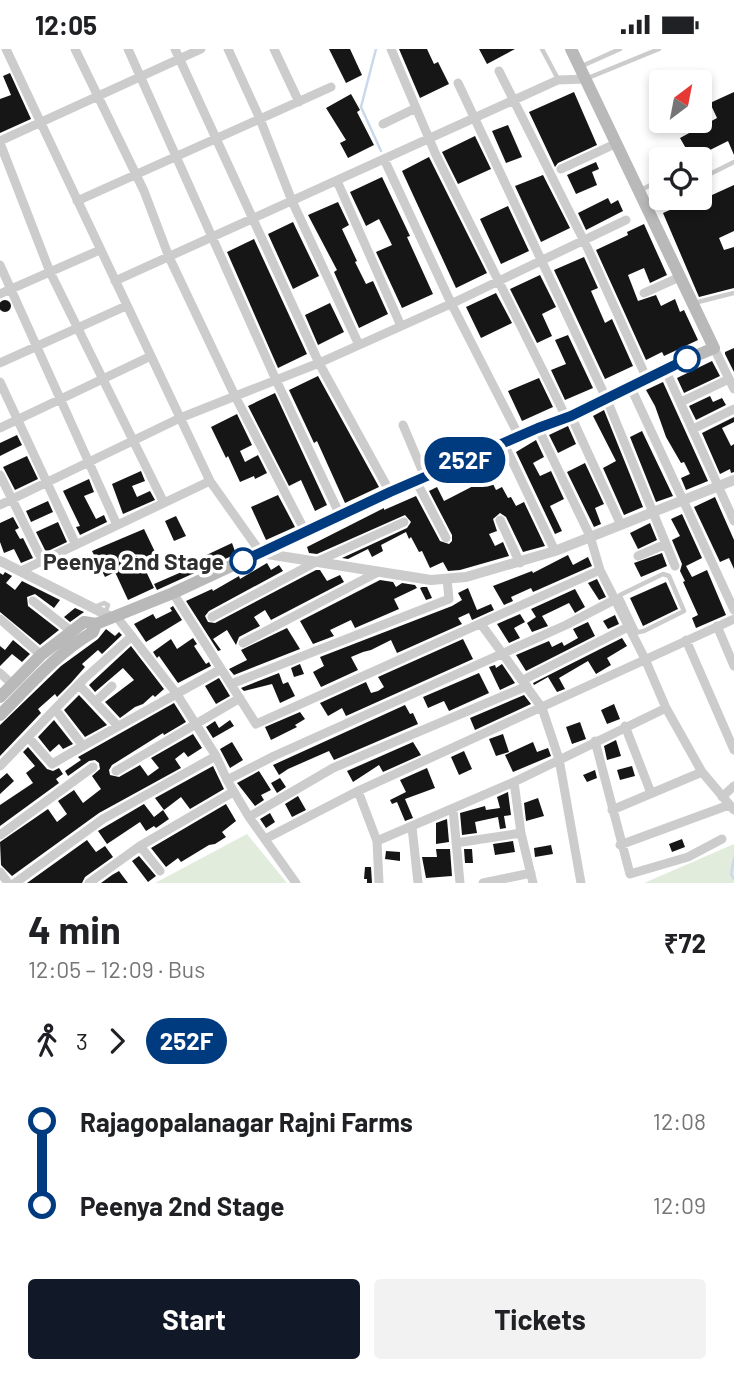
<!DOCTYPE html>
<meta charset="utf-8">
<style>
:root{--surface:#fff;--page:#f2f2f2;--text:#202124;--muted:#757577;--accent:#111827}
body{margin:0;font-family:Barlow,sans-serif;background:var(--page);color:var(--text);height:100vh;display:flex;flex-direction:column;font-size:26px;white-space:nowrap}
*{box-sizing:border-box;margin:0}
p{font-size:23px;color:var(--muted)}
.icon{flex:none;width:38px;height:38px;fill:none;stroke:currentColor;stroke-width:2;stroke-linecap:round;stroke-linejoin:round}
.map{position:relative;height:834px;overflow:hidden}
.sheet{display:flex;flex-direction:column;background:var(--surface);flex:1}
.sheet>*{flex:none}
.badge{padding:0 14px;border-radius:23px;font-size:24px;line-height:46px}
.needle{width:46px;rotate:32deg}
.fabs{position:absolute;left:649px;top:21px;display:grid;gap:14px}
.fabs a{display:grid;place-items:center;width:63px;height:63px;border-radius:7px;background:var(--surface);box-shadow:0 4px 10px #0003;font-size:35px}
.map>.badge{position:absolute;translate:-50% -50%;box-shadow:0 0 0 4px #fff}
.legs{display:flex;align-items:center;gap:10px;height:77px;padding:0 28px;font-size:23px}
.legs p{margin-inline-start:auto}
.head{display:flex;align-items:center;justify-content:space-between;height:119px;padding:0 28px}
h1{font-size:38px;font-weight:700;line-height:52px}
.cta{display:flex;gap:14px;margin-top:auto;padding:14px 28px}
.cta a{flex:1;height:80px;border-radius:7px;background:var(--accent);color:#fff;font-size:28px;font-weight:700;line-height:80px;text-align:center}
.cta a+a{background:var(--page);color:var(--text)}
ul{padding:0 28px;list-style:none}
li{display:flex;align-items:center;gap:24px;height:84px;font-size:26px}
li i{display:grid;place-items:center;width:10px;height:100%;margin:0 9px;background:currentColor}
li i::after{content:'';width:18px;height:18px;margin:-9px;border:5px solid;border-radius:50%;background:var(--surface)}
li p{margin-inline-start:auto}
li:first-child i{background:linear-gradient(#0000 50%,currentColor 0)}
li:last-child i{background:linear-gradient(currentColor 50%,#0000 0)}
.status{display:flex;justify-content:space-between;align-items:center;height:49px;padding:0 35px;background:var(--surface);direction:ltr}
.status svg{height:19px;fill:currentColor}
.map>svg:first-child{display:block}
</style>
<div class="status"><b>12:05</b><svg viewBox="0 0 49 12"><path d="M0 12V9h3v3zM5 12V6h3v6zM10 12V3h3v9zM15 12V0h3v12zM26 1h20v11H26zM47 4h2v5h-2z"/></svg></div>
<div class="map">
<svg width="734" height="834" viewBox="0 0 734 834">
<rect width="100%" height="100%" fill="#fff"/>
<path fill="#e2ecdd" d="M247 785 287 834H155Z
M734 795V834H644Z"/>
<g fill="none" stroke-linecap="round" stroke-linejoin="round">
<path stroke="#c9d9eb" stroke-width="2.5" d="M376 0 361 58 381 102
M734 810 731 825 734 830"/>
</g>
<path fill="#161616" d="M329 0H350L362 26 346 34Z
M399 0H427L434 15 438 13 449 35 420 49Z
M479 0H515L487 15Z
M10 24 31 70 0 84V50L11 46 3 27Z
M574 43 597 96 558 114 555 118 529 63Z
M734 43V106L728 92 692 110 680 89 717 69 710 54Z
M351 45 360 61 357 63 374 96 348 109 340 94 346 91 326 59Z
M508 76 522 108 506 114 492 82Z
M475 87 491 120 458 135 442 103Z
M429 108 487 224 456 239 402 122Z
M596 113 599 120 592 123 597 136 576 145 567 126Z
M543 126 570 179 541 193 515 137Z
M382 128 410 187 407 188 433 245 402 259 376 203 392 196 379 170 366 177 350 143Z
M734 136V182L719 189 724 201 734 198V239L699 248 663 164 697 149 701 151Z
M608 149 611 155 618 151 623 162 586 181 578 164Z
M338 153 349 176 342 180 357 212 355 213 366 235 373 232 388 265 359 279 334 223 337 221 308 166Z
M508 157 529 202 501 215 480 170Z
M293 173 319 227 293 240 268 185Z
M644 175 667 226 650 234 644 219 628 226 638 252 656 246 661 257 675 250 680 263 684 261 698 291 664 307 662 303 646 311 596 201 628 186 627 183Z
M254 190 307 305 278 319 227 203Z
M584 208 598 239 591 242 605 274 612 270 633 317 605 330 554 221Z
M540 226 556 258 542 265 552 287 537 294 510 240Z
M496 244 512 274 481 289 466 258Z
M-1 257a6 6 0 1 1 12 0a6 6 0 1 1-12 0Z
M330 254 344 283 318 296 305 266Z
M568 286 593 339 565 351 551 321 566 315 555 291Z
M734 299V323L725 305V303Z
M712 312 720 327 684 344 677 329Z
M318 327 379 438 345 454 317 392 314 394 289 341Z
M539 329 553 358 522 372 508 342Z
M663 333 708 432 686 441 681 429 690 425 684 413 681 414 666 388 655 357 646 341Z
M275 344 327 456 315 462 301 431 289 437 248 357Z
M710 347 713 353 722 349 726 356 696 371 689 357Z
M604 361 643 458 624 466 603 419 616 412 593 367Z
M237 365 252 396 240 402 245 413 258 406 267 424 255 430 254 427 240 433 228 407 226 409 211 378Z
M734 368V373L722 379 731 397 734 395V423L731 424 730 420 720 425 702 384Z
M568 377 576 395 558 404 549 386Z
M642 382 673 447 656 453 630 388Z
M17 386 22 396 0 407V394Z
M536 391 544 408 533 414 540 427 551 422 564 450 550 457 562 482 555 485 516 403Z
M27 407 38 430 15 441 3 418Z
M502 408 507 418 489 427 496 441 502 438 508 449 511 448 516 457 524 453 545 497 523 503 506 468 500 464 493 470 497 482 489 485 495 497 503 493 509 507 460 521 448 522 443 513 430 519 422 502 419 503 411 488 409 490 406 483 381 496 383 502 372 508 368 500 348 510 342 509 407 479 411 473 405 466 317 505 309 504 307 498 384 459V461L416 447 440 492 449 495 452 492V486L429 442 437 438 444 452 450 449 481 433 475 421Z
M585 414 604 455 595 459 601 475 594 478 567 423Z
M141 422 145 432 132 437 137 448 150 442 155 451 123 465 112 435Z
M89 430 94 443 84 447 96 470 104 466 107 473 80 486 76 478 80 477 63 442Z
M278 446 295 478 266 491 251 458Z
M715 448 734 491V520L729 509 720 513 694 458Z
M48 452 53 463 31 473 26 462Z
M682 465 702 509 686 517 692 528 707 521 726 566 696 579 692 569 698 566 683 533 685 532 680 522 682 515 672 491 680 487 671 470Z
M176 467 186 487 174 492 165 472Z
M13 468 19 479 15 481 20 490 23 489 33 509 21 514 14 500 4 504 0 493V474Z
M58 473 67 493 46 503 36 483Z
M650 474 657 491 638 500 630 484Z
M144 480 156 505 141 512 154 539 128 551 115 523 105 528 92 502Z
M232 494 236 505 157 541 154 535 200 515 198 510Z
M662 504 667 517 641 528 634 514Z
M568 506 573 516 588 508 592 517 533 543 531 539 511 548 513 552 504 556 493 537 532 522 533 524Z
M267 514 271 521 279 516 283 522 209 562 205 567 208 573 215 574 316 521H320L327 532 340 526 344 533 271 571 265 561 254 568 260 577 239 588 236 596 227 581 213 590 221 601 218 602 186 552 212 540 213 542 239 527 240 530Z
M5 523 12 527 6 534 15 541 22 532 60 551 54 559 35 545 27 548 28 557 59 581 40 596 0 563V524L3 526Z
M597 530 606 548 599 551 588 534Z
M380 531 393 533 396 538 402 534 415 536 417 539 394 550 399 560 355 579 351 571 330 581 334 587 313 595 300 572Z
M666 533 678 560 643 577 630 549Z
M422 538H427L432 549 426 551 420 539Z
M468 539 477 561 491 555 494 561 472 571 469 564 458 569 462 575 397 604 391 591 371 601 363 603 351 608 358 621 321 638 313 623 324 617 320 608 452 557 462 551 458 544Z
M575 540 585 558 575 564 569 554 542 567 548 577 532 583 527 574 536 568 531 560Z
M173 557 182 571 146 593 134 575 153 565 156 570 172 562 170 559Z
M75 559 84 563 70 573 64 568Z
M520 565 525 573 514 579 520 589 509 594 497 575Z
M615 566 619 575 608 580 603 572Z
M588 573 595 587 526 622 516 606 549 592 552 598 562 593 564 597 578 589 573 580Z
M287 579 300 600 234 626 229 620 247 611 241 601Z
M106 580 115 587 119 583 122 586 102 605 98 601 82 615 85 618 71 634 57 648 55 645 38 660 41 664 0 707V676L61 617 98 590Z
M193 589 197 595 194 597 206 615 209 613 211 617 178 634 159 607 157 609 153 603 171 590 177 600Z
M622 589 627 597 607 609 611 616 596 625 588 612 559 629 565 640 557 643 548 628 534 636 533 634Z
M463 590 473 610 346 667 342 659 328 667 320 654 366 633 371 644 378 642 384 638 378 628Z
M13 591 30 605 22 613 12 605 0 617V597L5 601Z
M131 597 164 640 155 648 153 646 143 655 135 658 120 669 105 653 134 631 123 619 95 643 89 636Z
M300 615 304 625 294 628 291 619Z
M502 615 515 634 500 641 489 618 495 616 496 619Z
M279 624 283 635 288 633 295 647 280 654 272 635 244 642 241 639Z
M479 624 489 644 449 662 444 652 428 659 423 648Z
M219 629 230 647 216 655 205 637Z
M79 646 107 676 85 688 64 661Z
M524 646 531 655 475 681 470 669Z
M174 654 186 673 164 686 163 684 112 716 109 721 110 726 119 728 140 716 148 727 159 719 151 709 193 685 202 699 188 708 184 703 175 710 181 719 99 764 12 827 1 816 0 793 48 760 57 773 67 765 58 752 74 741 83 754 101 740 92 727 100 720 99 714 95 711 89 712 68 727 65 722 81 711 78 708Z
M614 655 620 670 607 675 601 661Z
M405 656 410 665 413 664 418 675 334 711 329 702 288 720 279 726 273 716Z
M300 663 305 670 295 676 297 678 271 691 265 678Z
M54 671 73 695 63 700 59 695 50 703 38 688Z
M230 671 234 677 213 689 206 678 215 672 219 679Z
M580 673 586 690 572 695 566 678Z
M503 685 509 703 496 707 489 690Z
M616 691 621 707 607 711 604 697Z
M232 693 243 711 230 719 220 700Z
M413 693 421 706 383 723 379 716 353 733 347 722Z
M533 693 537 703 548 699 551 707 513 723 505 706Z
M28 698 47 720 53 722 59 719 63 725 56 730 59 734 0 777V756L33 734 26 724 35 717 23 703Z
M464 702 472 720 459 726 451 708Z
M213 717 224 740 190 760 181 748 164 761 155 749Z
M632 717 635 727 620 731 617 721Z
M427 719 435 739 405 750 413 769 405 772 397 753 392 755 390 751 406 743 400 731Z
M595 721 597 729 587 733 583 726Z
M259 722 271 741 261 746 264 751 255 757 237 734Z
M7 724 14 732 0 745V730Z
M280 729 286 738 277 744 271 734Z
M508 743 511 766 504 767 506 779 500 780 498 768 475 773 477 784 462 786 460 764 485 757 486 761 500 759 497 748Z
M298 747 306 761 292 768 285 755Z
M538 749 544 767 526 772 524 754Z
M144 755 154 768 163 761 169 770 156 779 154 777 146 782 140 773 107 795 98 782Z
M226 755 236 772 222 783 226 788 215 795 209 796 181 813 178 809 166 818 151 799Z
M270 764 275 773 266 779 260 770Z
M447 770 449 793 436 795V774Z
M682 790 685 798 672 803 669 795Z
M87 791 96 803 105 797 113 808 85 828 82 834H27Z
M513 792 515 803 495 806 493 795Z
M551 796 553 805 535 808 534 799Z
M436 800H450L452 827 426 829 422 808H437Z
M464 800H472L473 814H465Z
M386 802 400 803V812L385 810Z
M139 807 156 827 148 833 132 812Z
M365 818H371L372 834H367V830H364Z
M119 822 128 834H101L112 826Z"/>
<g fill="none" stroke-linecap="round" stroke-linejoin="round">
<path stroke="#ccc" stroke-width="4.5" d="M542 0 558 30
M582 17 620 0
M588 29 659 0
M700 130 734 113
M641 141 662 130
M648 156 663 149
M694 254 734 244
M620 547 637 583
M616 550 620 546 663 525 669 527 684 562 644 582 634 584
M97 557 104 554 108 556 105 565"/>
<path stroke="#ccc" stroke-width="9" d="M6 0 210 432 261 504
M75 0 144 142 169 208 235 347 305 482
M128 0 276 331 340 466
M175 0 319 314 390 443
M228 0 260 70 292 152 359 296
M274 0 299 53
M391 0 436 106 566 368
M499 22 588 200 647 330
M458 34 607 351 675 517
M383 75 416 59
M0 92 201 0
M0 94 50 223 164 454
M384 110 451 254 519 387
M561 120 617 94
M337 132 401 277
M77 152 331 38
M0 216 117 476
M115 232 558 31 586 30
M644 244 680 228
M0 245 100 201
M714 299 734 340
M0 314 126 257
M665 320 734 472
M0 333 76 496
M631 339 734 561
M681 353 729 330
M571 367 621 476
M403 376 425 428
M0 379 151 307
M538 379 590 487 600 521 645 610 666 659 702 723 734 761
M693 380 734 360
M504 395 555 502
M0 426 42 511
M416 432 446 489
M0 456 180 369 319 314 455 253 626 171
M500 471 520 514
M638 507 666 495
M21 522 210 432
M173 544 256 675 600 521
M33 552 71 582
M116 567 176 644 216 707 227 731 249 768 296 834
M212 568 316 513 404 473
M0 570 41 606
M481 575 542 659 559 710 581 834
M717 577 734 617
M686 591 734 701
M243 594 376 524
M0 624 12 635
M523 631 630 577
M231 635 449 550 447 530
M79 636 118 677
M95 653 112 637
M55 660 83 697 221 620
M625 677 651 744
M28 688 52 715 83 697
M595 692 630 825 688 808 722 790
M0 717 84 630 132 587
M116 722 240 649
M227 731 274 707 566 576 616 550
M514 733 521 784 533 834
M358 742 377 792 379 834
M722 748 734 737
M453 760 460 834
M612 761 702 723
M249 768 333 719 527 637
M412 778 418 834
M0 786 93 718
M265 790 358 742 734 570
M377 792 514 733 666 659
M456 794 521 784
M620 796 729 756
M140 797 160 822
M0 823 8 834
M15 834 103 770 216 707
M89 834 140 797 233 743
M483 834 531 824"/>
<path stroke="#ccc" stroke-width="10" d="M261 504 431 531 466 528 555 502 734 431
M0 512 111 568"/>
<path stroke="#b9b9b9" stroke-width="12" d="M0 648 41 606 84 573 96 575 173 544 390 443 582 362 631 339 665 320 714 299 571 0
M0 666C29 637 57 604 93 583L96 575"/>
</g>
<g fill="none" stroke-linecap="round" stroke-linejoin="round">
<defs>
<path id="line-1" d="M243 512 390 443 538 379 571 367 687 310"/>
</defs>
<use href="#line-1" stroke="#fff" stroke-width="16"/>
<use href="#line-1" stroke="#003b80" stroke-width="10"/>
</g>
<g fill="#fff" stroke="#003b80" stroke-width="3.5">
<circle cx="687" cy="310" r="12"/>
<circle cx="243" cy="512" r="12"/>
</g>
<g text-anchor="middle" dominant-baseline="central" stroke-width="7" stroke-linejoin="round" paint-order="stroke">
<g font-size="23" font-weight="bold" fill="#2f2f2f" stroke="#fff" text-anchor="end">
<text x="224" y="512">Peenya 2nd Stage</text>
</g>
</g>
</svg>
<div class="fabs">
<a><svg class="needle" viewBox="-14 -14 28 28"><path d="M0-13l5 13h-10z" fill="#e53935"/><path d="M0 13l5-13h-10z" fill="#757577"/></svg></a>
<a><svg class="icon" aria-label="locate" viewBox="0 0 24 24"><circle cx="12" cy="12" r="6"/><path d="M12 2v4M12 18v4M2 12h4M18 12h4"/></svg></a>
</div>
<b class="badge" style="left:465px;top:411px;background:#003b80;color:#fff">252F</b>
</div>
<section class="sheet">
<div class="head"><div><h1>4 min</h1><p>12:05 – 12:09 · Bus</p></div><b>₹72</b></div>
<div class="legs"><svg class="icon" aria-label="walk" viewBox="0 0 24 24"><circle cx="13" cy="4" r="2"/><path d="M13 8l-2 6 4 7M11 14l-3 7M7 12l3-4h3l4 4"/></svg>3<svg class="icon" aria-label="forward" viewBox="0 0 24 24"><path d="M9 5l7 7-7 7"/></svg><b class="badge" style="background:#003b80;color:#fff">252F</b></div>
<ul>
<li><i style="color:#003b80"></i><b>Rajagopalanagar Rajni Farms</b><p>12:08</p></li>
<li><i style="color:#003b80"></i><b>Peenya 2nd Stage</b><p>12:09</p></li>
</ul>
<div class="cta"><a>Start</a><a>Tickets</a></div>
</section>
